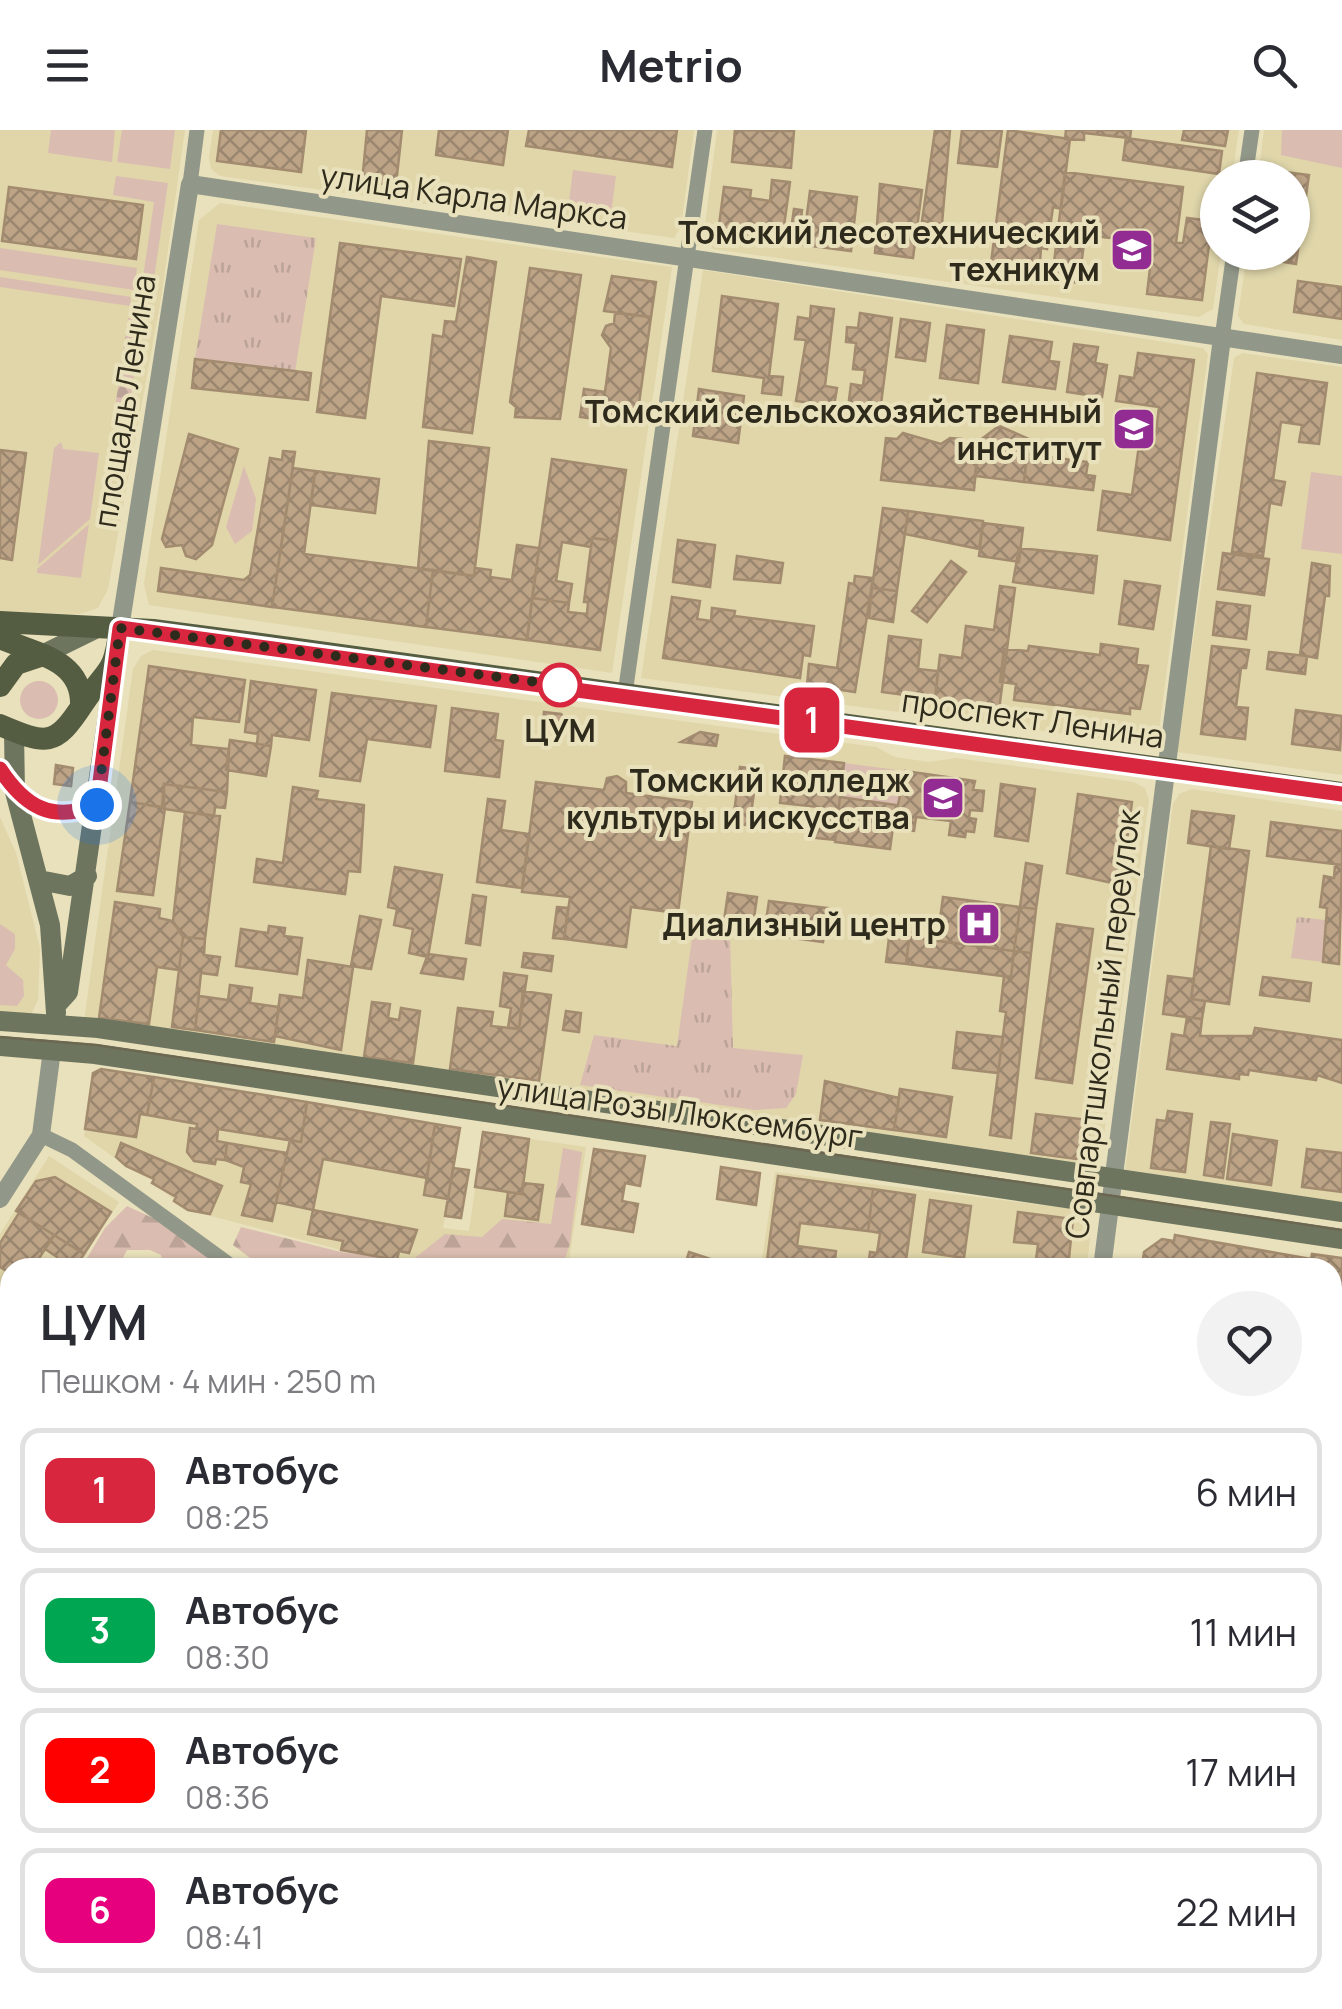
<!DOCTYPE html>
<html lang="ru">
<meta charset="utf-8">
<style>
:root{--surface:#fff;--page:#f2f2f3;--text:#2b2b33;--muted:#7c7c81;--line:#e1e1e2}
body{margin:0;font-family:Manrope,sans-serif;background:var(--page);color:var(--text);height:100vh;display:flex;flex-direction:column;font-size:38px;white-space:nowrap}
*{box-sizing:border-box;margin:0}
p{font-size:32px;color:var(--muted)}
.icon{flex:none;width:55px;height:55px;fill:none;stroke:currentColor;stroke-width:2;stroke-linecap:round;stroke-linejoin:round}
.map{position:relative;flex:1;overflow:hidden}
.panel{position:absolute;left:0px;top:1128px;width:1342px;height:752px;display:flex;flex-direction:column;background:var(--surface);border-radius:30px 30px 0 0;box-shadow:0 2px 8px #0004}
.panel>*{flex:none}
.badge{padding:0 20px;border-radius:15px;font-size:35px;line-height:65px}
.controls{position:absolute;left:1200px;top:30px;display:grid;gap:20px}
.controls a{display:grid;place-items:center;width:110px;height:110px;border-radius:50%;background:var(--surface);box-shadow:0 2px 8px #0004;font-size:50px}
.you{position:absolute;width:50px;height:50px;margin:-25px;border:8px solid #fff;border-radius:50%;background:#1a73e8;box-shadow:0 0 0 15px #1a73e833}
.map>.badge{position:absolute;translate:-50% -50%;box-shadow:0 0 0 5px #fff}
.round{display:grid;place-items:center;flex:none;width:105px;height:105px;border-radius:52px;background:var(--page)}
.head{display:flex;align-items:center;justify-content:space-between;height:170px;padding:0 40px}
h1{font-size:48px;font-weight:700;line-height:75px}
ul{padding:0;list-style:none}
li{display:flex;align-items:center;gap:30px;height:125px;margin:0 20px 15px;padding:0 20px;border:5px solid var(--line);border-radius:20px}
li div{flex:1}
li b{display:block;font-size:38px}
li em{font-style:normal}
li .badge{min-width:110px;font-weight:700;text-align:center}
header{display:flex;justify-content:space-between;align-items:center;height:130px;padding:0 40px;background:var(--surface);font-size:45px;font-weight:700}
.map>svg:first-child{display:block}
</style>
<header><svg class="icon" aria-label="menu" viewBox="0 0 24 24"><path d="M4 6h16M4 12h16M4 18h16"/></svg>Metrio<svg class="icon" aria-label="search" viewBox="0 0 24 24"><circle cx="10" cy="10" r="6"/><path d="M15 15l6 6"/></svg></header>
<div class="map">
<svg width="1342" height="1879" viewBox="0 0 1342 1879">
<defs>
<pattern id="forest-firs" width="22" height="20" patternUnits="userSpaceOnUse" patternTransform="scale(2.5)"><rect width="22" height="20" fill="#dabdb0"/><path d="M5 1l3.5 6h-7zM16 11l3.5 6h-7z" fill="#bba397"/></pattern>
<pattern id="park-tufts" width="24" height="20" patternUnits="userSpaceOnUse" patternTransform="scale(2.5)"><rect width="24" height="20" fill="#dabdb0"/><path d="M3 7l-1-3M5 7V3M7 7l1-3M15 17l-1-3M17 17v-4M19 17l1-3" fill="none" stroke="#bba397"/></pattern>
<pattern id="building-cross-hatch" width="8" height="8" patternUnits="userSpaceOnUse" patternTransform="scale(2.5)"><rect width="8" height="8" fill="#bda487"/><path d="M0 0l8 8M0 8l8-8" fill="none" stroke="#9a866e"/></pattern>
</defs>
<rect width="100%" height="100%" fill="#e9e1bb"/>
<path fill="#e0d6aa" d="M0 0H185L161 169 108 459 98 478 80 484 0 482Z
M213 0H694L681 97 674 108 220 46 211 39 209 28Z
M717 0H1239L1232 47 1218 48 1221 123 1213 179 1199 187 713 119 704 102Z
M1264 0H1342V210L1244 194 1238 186 1247 123 1292 122V48L1258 47Z
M220 73 672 137 612 543 149 475 144 454 199 90Z
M703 140 1203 218 1208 224 1157 616 641 548Z
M1242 223 1342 237V645L1177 622 1234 228Z
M153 520 876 617 895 627 929 632 956 628 1134 652 1145 658 1149 670 1100 1035 1096 1038 84 891 133 539 141 526Z
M1192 659 1342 681V1076L1125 1042 1173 674 1179 664Z
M0 687 16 723 40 818 38 870 31 885H0Z
M101 939 435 994 424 1064 448 1069 443 1098 469 1101 483 1002 586 1017 568 1137 440 1138 341 1120 188 1080 152 1053 153 1049 126 1036 84 1006 93 943Z
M49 1026 119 1072 78 1137 10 1138V1248L6 1254 10 1278 5 1284 10 1289V1487L0 1485V1104Z
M775 1042 1083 1080 1091 1098 1087 1137 727 1138 729 1132 761 1136Z
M1332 1359 1342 1360V1603L1332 1594Z
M0 1803 10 1806V1870H84L82 1879 0 1878Z"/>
<path fill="#dabdb0" d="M51 0H115L112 32 48 23Z
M122 0H175L170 39 117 32Z
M1282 0H1342V38L1281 25Z
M573 40 616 46 611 84 568 79Z
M116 46 168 53 152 162 141 161 154 72 113 65Z
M0 118 137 138 134 160 0 140Z
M0 147 131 167 130 176 0 157Z
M61 312 63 319 99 323 90 389 38 435 54 318Z
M244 336 256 369 252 401 235 414 226 397Z
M1311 342 1342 346V424L1301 419Z
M89 394 81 448 37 443V439Z
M20 570a19 19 0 1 1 38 0a19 19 0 1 1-38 0Z
M844 633 905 641 901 675 840 667Z
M0 794 15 804V819L6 835 23 850 24 866 17 876 0 875Z"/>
<path fill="url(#forest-firs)" d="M128 188 142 190 127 294 113 292Z
M563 1018 582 1022 570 1114 562 1137H262L233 1115 241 1097 341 1122 411 1131 445 1104 482 1107 502 1089 551 1094Z
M127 1076 155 1089 222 1137H164L161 1125 150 1120H127L118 1137 81 1138 105 1098Z"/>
<path fill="url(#park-tufts)" d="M217 94 316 108 295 242 195 229Z
M1297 787 1326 790 1323 832 1291 828Z
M693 801 730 805 733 918 803 925 796 964 786 978 755 980 580 955 594 905 677 916Z"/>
<path fill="url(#building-cross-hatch)" stroke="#a38b6f" stroke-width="2.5" d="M221 0H306L301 42 217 31Z
M367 0H402L396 55 362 52Z
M439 0H508L503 35 436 25Z
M529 0H677L672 37 526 16Z
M735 0 794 1 791 38 732 32Z
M935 0H950L942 94 922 91Z
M962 0H1002L997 37 958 33Z
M1008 0 1070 9 1061 79 1053 77 1047 119 1041 118 1040 132 1032 131 1030 146 990 141Z
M1066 0H1131L1130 8 1084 3V10L1065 9Z
M1184 0H1228L1225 16 1182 10Z
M1126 8 1222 21 1219 44 1123 30Z
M1278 41 1309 45 1296 134 1266 129 1267 122H1292V48H1277Z
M1065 42 1183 57 1176 113H1183L1187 88 1212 91 1202 170 1147 164 1153 113 1085 105 1079 153 1052 149Z
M772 50 790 52 782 111 718 103 724 57 751 60 750 68 770 71Z
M880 54 922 60 913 128 875 123Z
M9 57 143 75 136 129 2 111Z
M810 61 857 67 851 121 803 115Z
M794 79 802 80 798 116 789 114Z
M340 113 461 129 454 176 381 166 365 288 317 282Z
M467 127 496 132 472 303 423 297 433 205 443 207 445 191 456 192Z
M530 138 581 145 560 289 515 287 516 277 510 272Z
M612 146 656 152 651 187 604 181Z
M1298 151 1342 157V189L1294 182Z
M722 166 778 174 769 246 783 247 781 265 762 263 764 248 713 241Z
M811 176 834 179 825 256 837 258 834 276 796 271 806 210 795 209 798 187 810 189Z
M615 183 651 187 636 295 580 287 584 259 605 262 611 218 602 205 606 196 614 193Z
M860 183 892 188 880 282 848 278 851 254 863 256 865 240 853 239 856 213 846 212 847 197 858 198Z
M901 189 930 193 925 231 896 227Z
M947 195 984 200 978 253 940 248Z
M1010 206 1052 212 1049 231 1059 232 1055 259 1003 252Z
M1074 214 1098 217 1095 233 1107 235 1102 267 1067 262Z
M1138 223 1194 230 1170 410 1098 400 1103 361 1132 365 1141 301 1156 303 1159 277 1116 271 1120 246 1134 248Z
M195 229 311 243 308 270 192 258Z
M1257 243 1327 253 1319 314 1299 312 1302 295 1281 292 1273 350 1285 352 1281 375 1270 373 1263 426 1232 422Z
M699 259 744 266 738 313 693 306Z
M999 296 1029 309 1024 352 975 346 979 311Z
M903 303 941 314 950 308 962 309 968 318 978 319 974 360 881 350 886 308 897 309Z
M189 304 238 319 212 415 196 429 186 426 182 415 166 417 162 409Z
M429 311 489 318 474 446 418 439Z
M0 320 26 323 12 430 0 428Z
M283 321 295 322 272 477 158 461 161 438 244 450 250 445 270 328 282 330Z
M1027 324 1088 332 1086 345 1095 346 1093 360 1024 352Z
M552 329 626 340 616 411 592 408 591 417 562 412 556 451 572 454 569 473 532 468Z
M293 338 315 341 304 424 433 440 426 497 272 477Z
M315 341 379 349 375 383 311 375Z
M883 378 908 381 897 461 872 458Z
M908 381 983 391 979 419 905 404Z
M983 393 1023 398 1019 432 979 426Z
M592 408 616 411 600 520 527 510 532 468 569 473 568 482 587 484 588 472H584Z
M678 410 715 415 710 457 673 452Z
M517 415 539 418 527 510 426 497 433 440 474 446 475 438 491 440 490 447 512 450Z
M1019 418 1097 426 1093 463 1013 452Z
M1223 423 1269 429 1264 465 1218 459Z
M737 426 783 433 780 453 734 449Z
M951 431 966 442 927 492 912 481Z
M1312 433 1330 436 1329 466H1325L1317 528 1300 525Z
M855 446 873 448 855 562 807 555 809 534 837 538 849 453 854 454Z
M1125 451 1160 456 1153 499 1119 494Z
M1000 456 1015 458 999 580 935 569 940 525 962 528 966 496 994 500Z
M872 458 897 461 893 492 869 488Z
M672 467 700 471 697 489 711 491 712 478 735 481 734 486 814 496 810 526 803 525 800 548 663 528Z
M1217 472 1250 476 1246 509 1213 505Z
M889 506 921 510 918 539 938 541 935 569 882 562Z
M1101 514 1138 519 1136 535 1148 536 1140 579 1130 578V584L1014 570 1016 554 1000 552 1004 519 1028 521 1029 516 1100 525Z
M1212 516 1249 520 1246 538H1241L1236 577 1248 578 1245 609 1201 604Z
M1269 522 1307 526 1305 544 1267 539Z
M149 536 245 550 239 592 193 587 191 615 229 619 227 662 164 654 162 677 130 672Z
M251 551 316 560 309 610 272 605 271 616 257 614 258 604 245 602Z
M332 563 436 576 430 617 367 609 360 651 320 646Z
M452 578 498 584 495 610 503 611 499 647 445 641Z
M1296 580 1342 586 1340 620 1292 614Z
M544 582 561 584 573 600 542 597Z
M700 602 718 605 716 616 681 612Z
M230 610 271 616 266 646 226 640Z
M785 626 844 633 835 710 815 708 819 677 780 673Z
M56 635 73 638 71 656 54 654Z
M740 637 757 639 751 685 734 683Z
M905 641 975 651 973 660 984 661 982 681 970 680 969 688 976 689 974 702 966 701 965 707 949 705 951 691 916 687 914 701 893 699Z
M617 646 626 652V663L692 672 678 783 631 777 626 817 564 809 570 767 522 762 536 652 604 660 607 648Z
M164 654 227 662 225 678 215 677 214 686 164 679Z
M1001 654 1035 659 1028 711 995 706Z
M293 657 318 661 316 669 364 675 360 742 348 741 345 764 254 752 257 729 283 733Z
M1078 664 1132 672 1121 755 1067 743Z
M840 667 896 675 890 719 835 712Z
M488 669 505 671 501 700 529 704 522 758 477 752Z
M130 672 165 678 153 765 117 761Z
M1192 681 1234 686 1229 719 1188 713Z
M185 682 220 686 205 809 183 807 173 791Z
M734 683 763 687 762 697 732 693Z
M1271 692 1342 701V735L1267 726Z
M1211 716 1249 721 1229 874 1191 869Z
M1026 733 1042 736 1036 779 1020 777Z
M1335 735H1342L1339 834 1323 832 1327 778 1320 777 1324 746 1334 748Z
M395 737 442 745 428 827 409 823 413 799 394 795 397 779 388 777Z
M728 763 757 767 752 802 723 798Z
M473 765 486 767 480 815 466 813Z
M943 767 1020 777 1014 821 937 811Z
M769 771 828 778 823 812 764 804Z
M115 772 160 779 159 788 173 791 183 807 179 840 157 837 149 894 99 888Z
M557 777 568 778 564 809 553 808Z
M1020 777 1036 779 1031 823 1014 821Z
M360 786 381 790 371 839 351 836Z
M1057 794 1093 799 1072 953 1036 948Z
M269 796 285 798 284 806 302 808 297 844 236 836 241 799 268 803Z
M890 800 910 802 906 834 886 832Z
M183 807 205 809 204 825 220 827 217 845 201 843 195 900 172 897Z
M909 807 1014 821 1011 847 906 834Z
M1014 821 1031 823 1011 1008 990 1005 1006 882 1000 881 1004 846 1011 847Z
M524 823 553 826 551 841 522 837Z
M428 824 466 829 463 849 421 843Z
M308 830 353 837 341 920 275 906 280 865 303 868Z
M504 843 527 846 519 899 508 898 511 878 500 876Z
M1168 846 1194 849 1191 869 1205 871 1202 889 1163 884Z
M1263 847 1311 853 1309 871 1260 865Z
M230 855 252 858 250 873 279 877 274 912 195 900 199 866 228 870Z
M523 861 551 865 539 951 450 939 458 878 493 882 491 896 519 899Z
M372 872 390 874 388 888 399 890 401 878 420 881 413 933 364 927Z
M566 881 581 883 579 902 563 900Z
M1187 887 1202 889 1200 906H1253L1255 898 1342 910V953L1317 945 1316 950 1249 940 1248 945 1239 944V949L1167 939 1172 904 1184 906Z
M957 902 1003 907 998 943 953 938Z
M101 939 154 947 147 985 140 984 136 1007 85 999 93 943Z
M154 947 307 972 301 1012 218 999 217 1011 227 1013 225 1030 216 1029 215 1034 194 1031 187 1022 190 998 196 999 197 994 147 985Z
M825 951 899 968 894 1000 820 990Z
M900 959 952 967 946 1007 894 1000Z
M307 972 435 994 427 1048 323 1029 313 1080 276 1072 290 1010 301 1012Z
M1168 981 1192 984 1185 1042 1151 1038 1157 990 1166 991Z
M1036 984 1090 990 1085 1030 1031 1023Z
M1211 992 1230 994 1223 1048 1204 1045Z
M435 994 460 998 448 1069 424 1065Z
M483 1002 529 1009 522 1064 475 1057Z
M1233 1004 1277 1011 1271 1055 1227 1049Z
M121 1013 222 1056 210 1084 188 1080 174 1071 176 1067 152 1053 154 1049 126 1036 116 1027Z
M227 1013 287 1023 272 1091 242 1085 251 1054 241 1052 244 1037 225 1030Z
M594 1019 645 1026 640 1056 625 1053 622 1071 638 1074 633 1102 582 1094Z
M1307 1019 1342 1023V1062L1302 1057Z
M721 1037 760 1043 756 1075 717 1069Z
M453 1038 469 1040 461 1088 445 1086Z
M778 1046 873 1059 868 1101 800 1093 797 1116 836 1121 834 1138H766Z
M55 1047 111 1082 84 1124 16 1081 36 1051Z
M523 1053 543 1055 538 1090 505 1086 508 1062 522 1064Z
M873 1059 915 1065 905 1138H868L870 1122 877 1123 880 1103 868 1101Z
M930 1070 971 1076 964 1128 923 1122Z
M313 1080 417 1100 409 1123 399 1121 397 1130 341 1120 343 1111 308 1104Z
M1018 1082 1073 1089 1068 1138H1035L1038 1114 1014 1112Z
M19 1083 54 1105 33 1138H10V1143L0 1137V1113Z
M54 1105 84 1124 75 1138H51L57 1127 45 1119Z
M1175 1105 1311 1129 1312 1124 1342 1128V1177L1332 1176V1138H1134L1142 1136 1144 1122 1162 1109 1174 1111Z
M689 1122 726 1134 725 1138H684Z
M1332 1221H1342V1326L1332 1325Z
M0 1283 10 1292V1335L0 1324Z
M0 1446 10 1448V1482L0 1480Z
M0 1803 10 1806 0 1849Z
M1342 1852V1879H1325L1319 1870H1332V1858Z
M429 1870H459L456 1879H427Z
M870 1870H910V1879H870Z
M923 1870H954L953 1879H923Z
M1202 1870H1247L1240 1879H1208Z"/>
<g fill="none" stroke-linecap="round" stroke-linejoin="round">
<path stroke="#929889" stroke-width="15" d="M1245 48 1252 0
M190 54 197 0
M1222 208 1234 122
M625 564 705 0
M41 1005 72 1020 234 1138
M0 1508 10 1509
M1332 1790 1342 1801
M102 1879 105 1870
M481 1879 484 1870
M853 1879 854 1870"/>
<path stroke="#929889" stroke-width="18" d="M120 498 190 54 1342 225
M0 1069 41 1005 52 920
M1102 1138 1222 208
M1332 1349 1342 1350
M1332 1612 1342 1622"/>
<path stroke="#6e755f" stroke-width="20" d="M40 526 99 497
M14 601 15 662 50 795 56 883
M0 639C26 677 52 693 97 675
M39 750 70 756 87 746
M58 873 68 862 115 536
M0 891 98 898 1342 1082
M0 916 95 924 1342 1109"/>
<path stroke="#545c42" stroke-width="22" d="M0 492 153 500 253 513 1342 663
M0 508C35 524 83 529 81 576
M0 556 16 534 40 526
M0 595C47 615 55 617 83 574 108 535 113 549 120 498"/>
<path stroke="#6c6751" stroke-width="2.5" d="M0 907 96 915 1342 1100"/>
</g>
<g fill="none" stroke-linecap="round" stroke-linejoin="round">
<defs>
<path id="line" d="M0 639C25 677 52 693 97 675L120 498 1342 664"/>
</defs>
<use href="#line" stroke="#fff" stroke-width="22"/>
<use href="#line" stroke="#d7263d" stroke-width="15"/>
<path stroke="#2e2a1c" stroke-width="10" stroke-dasharray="0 18" d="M97 675 120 498 560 555"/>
</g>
<defs>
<symbol id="university-square" viewBox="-11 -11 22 22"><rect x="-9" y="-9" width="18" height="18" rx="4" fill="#922c92" stroke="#e9e1bb"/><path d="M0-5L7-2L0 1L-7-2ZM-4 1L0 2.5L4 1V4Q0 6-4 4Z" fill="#fff"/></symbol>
<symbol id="hospital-square" viewBox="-11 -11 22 22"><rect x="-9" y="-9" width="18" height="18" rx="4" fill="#922c92" stroke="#e9e1bb"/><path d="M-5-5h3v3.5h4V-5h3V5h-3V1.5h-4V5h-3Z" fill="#fff"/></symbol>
</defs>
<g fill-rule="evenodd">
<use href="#university-square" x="1107" y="95" width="50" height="50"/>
<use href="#university-square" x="1109" y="274" width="50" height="50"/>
<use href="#university-square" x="918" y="643" width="50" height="50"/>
<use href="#hospital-square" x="954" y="769" width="50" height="50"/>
</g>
<circle fill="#fff" stroke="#d7263d" stroke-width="5" cx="560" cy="555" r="20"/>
<g text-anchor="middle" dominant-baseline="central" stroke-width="8" stroke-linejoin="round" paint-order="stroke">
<g font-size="32" fill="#2e2a1c" stroke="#e9e1bb">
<text transform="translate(474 66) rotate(8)">улица Карла Маркса</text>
<text transform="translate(124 271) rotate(-81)">площадь Ленина</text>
<text transform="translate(1033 588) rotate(8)">проспект Ленина</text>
<text transform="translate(1102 894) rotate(-83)">Совпартшкольный переулок</text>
<text transform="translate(680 981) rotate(8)">улица Розы Люксембург</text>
</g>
<g font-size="32" font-weight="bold" fill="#2e2a1c" stroke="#e9e1bb" text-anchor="end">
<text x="1100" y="102">Томский лесотехнический<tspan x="1100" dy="37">техникум</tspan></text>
<text x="1102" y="281">Томский сельскохозяйственный<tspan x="1102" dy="37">институт</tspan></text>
<text x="910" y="650">Томский колледж<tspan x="910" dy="37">культуры и искусства</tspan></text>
<text x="946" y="794">Диализный центр</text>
</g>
<g font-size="32" font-weight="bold" fill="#2e2a1c" stroke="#e9e1bb">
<text x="560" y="600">ЦУМ</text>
</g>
</g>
</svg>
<div class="controls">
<a><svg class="icon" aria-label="layers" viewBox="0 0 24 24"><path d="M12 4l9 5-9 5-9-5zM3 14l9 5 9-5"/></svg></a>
</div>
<div class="you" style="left:97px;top:675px"></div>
<b class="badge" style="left:812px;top:590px;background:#d7263d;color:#fff">1</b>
<section class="panel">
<div class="head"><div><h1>ЦУМ</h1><p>Пешком · 4 мин · 250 m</p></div><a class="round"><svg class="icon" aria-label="heart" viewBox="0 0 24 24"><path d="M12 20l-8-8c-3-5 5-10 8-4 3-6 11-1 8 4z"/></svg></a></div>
<ul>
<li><span class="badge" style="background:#d7263d;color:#fff">1</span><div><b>Автобус</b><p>08:25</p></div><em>6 мин</em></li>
<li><span class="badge" style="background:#00a651;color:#fff">3</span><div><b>Автобус</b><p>08:30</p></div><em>11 мин</em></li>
<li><span class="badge" style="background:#f00;color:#fff">2</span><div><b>Автобус</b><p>08:36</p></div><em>17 мин</em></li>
<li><span class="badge" style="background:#e6007e;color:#fff">6</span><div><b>Автобус</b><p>08:41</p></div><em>22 мин</em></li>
</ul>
</section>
</div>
